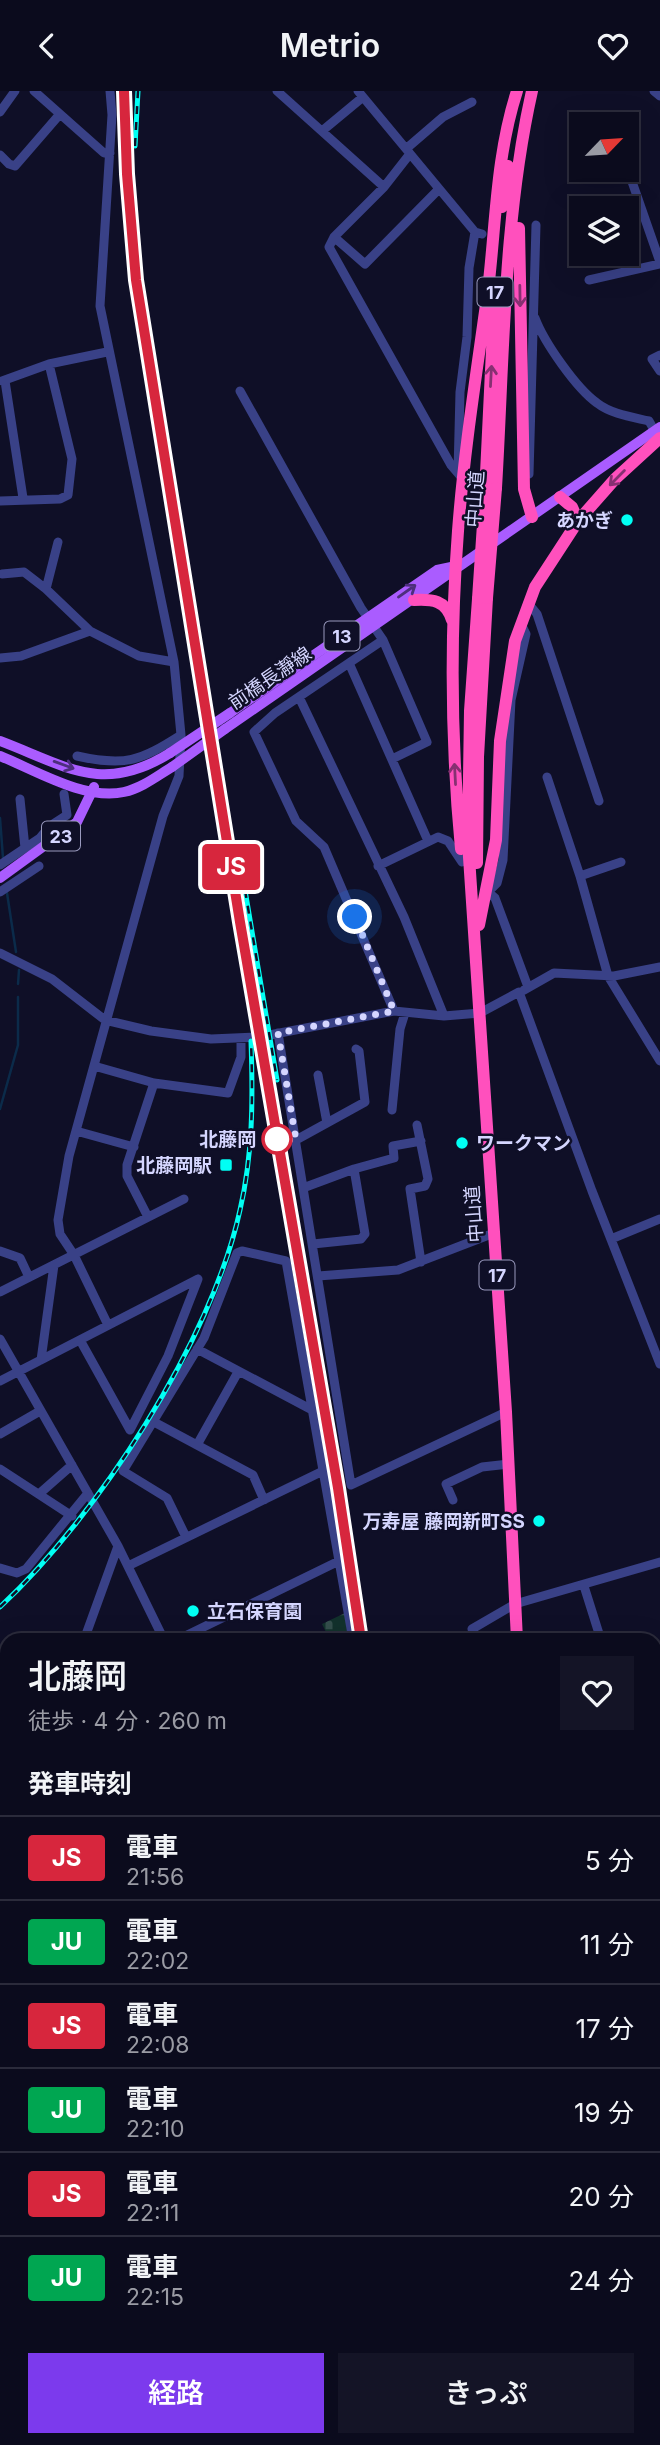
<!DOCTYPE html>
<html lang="ja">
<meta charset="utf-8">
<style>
:root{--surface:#0b0b1d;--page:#141426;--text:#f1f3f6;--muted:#9a9ba4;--line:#2b2b3b;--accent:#7c3aed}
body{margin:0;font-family:Inter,"Noto Sans JP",sans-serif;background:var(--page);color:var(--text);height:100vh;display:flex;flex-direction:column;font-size:26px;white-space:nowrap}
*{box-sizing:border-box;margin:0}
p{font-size:23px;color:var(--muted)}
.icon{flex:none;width:38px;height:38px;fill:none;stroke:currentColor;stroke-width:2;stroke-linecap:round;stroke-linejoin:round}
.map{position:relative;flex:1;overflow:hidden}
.side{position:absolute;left:0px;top:1542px;width:662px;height:814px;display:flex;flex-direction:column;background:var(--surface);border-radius:21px 21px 0 0;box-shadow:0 7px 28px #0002,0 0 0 2px var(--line)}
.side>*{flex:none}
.badge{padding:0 14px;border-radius:5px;font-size:24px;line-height:46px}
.needle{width:46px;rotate:65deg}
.controls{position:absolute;left:569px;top:21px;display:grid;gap:14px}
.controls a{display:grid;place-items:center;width:70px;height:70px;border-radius:0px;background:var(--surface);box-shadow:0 7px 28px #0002,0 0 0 2px var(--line);font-size:35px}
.you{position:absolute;width:35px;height:35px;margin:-18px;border:5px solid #fff;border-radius:50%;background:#1a73e8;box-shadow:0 0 0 10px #1a73e833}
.map>.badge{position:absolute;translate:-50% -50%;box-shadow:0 0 0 4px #fff}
h2{padding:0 28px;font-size:26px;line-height:63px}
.round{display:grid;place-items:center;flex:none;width:74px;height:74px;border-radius:0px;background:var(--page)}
.summary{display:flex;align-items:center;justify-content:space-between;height:119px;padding:0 28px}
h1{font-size:33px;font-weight:600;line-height:52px}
.cta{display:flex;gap:14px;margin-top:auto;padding:14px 28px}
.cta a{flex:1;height:80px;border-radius:0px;background:var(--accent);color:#fff;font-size:28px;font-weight:600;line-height:80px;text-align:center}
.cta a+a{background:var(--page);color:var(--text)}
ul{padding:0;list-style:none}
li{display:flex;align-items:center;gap:21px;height:84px;padding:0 28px;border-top:2px solid var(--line)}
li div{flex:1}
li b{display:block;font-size:26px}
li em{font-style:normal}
li .badge{min-width:77px;font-weight:700;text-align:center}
header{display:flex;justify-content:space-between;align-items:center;height:91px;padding:0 28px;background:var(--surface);font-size:32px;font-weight:600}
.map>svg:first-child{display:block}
</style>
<header><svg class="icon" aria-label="back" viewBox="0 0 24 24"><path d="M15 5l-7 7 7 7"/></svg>Metrio<svg class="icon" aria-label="heart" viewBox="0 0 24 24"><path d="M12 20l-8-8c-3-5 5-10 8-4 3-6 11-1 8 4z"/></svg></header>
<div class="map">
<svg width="660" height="2354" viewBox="0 0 660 2354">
<defs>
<pattern id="cemetery-stones" width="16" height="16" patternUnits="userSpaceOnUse" patternTransform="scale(1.75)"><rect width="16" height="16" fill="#12312c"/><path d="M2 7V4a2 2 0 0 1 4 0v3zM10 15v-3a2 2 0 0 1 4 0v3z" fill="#344e4c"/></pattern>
</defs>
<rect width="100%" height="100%" fill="#0f0f27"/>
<path fill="url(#cemetery-stones)" d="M345 1522 348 1549H330L322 1533Z"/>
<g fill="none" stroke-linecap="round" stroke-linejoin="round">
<path stroke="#0b2b4a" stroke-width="2.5" d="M0 727 3 767
M7 802 16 861
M18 893 19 879
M0 1018 18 954V906"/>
<path stroke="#394187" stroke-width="9" d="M34 0 104 62H110
M277 0 384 96
M358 0 475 141 482 143
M654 0 660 5
M0 21 15 0
M322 40 363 6
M407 57 443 26 472 11
M0 64 9 73 15 75 60 23
M409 64 384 96 334 146 329 156 451 374 463 388
M629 82 660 171
M334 146 365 173 438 99
M589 189 660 173
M535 227C544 251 576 297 597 312 611 323 632 326 649 330L657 344
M660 264 652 268 660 280
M2 290 49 273 107 261
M5 290 23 407
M240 300 361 517 383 549 427 651 392 668
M458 381 460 301 467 246 469 177 475 141
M529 383 536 134
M0 410 60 408 68 404 72 368 49 273
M58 451 46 498 90 540
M2 483 24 481 46 498
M528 512 537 523 599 710
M521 533 526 543 511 609 503 769 497 792 488 801 495 807 528 896
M383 549 275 622 254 641 296 730 324 756 394 920
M0 567 21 565 90 540 139 565 174 571
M349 572 428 750
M299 606 404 826 444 925
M77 665C125 676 140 670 181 644
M547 686 580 785 608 885 660 970
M20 708 25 757
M0 774 40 747 50 735 67 724 64 703
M378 775 438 746 448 750 462 771
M580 785 621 771
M0 801 39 775
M0 862 52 888 105 929 151 940 211 948 259 946 394 920 444 925 480 922 519 901 592 1100 660 1273
M524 899 554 882 614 885 660 876
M278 942 351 1394 506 1321
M94 975 154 992 228 1002 241 966V948
M318 984 327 1032
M392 1019 400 938 405 922
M417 1034 428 1088 425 1095 410 1098 421 1171
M76 1040 134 1056
M296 1049 365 1011 359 960 356 958
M303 1097 354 1078
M148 1126 127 1085V1074L154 992
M611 1148 660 1128
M313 1153 361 1148 365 1143 354 1078 394 1067 393 1055 421 1050
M0 1160 20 1167 29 1186
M318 1185 398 1179 494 1142
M0 1201 184 1108
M108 1234 74 1164 60 1143 58 1129 69 1065 163 725 179 685 181 644 174 571 100 215 112 24 110 0
M0 1248 118 1455 164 1549
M80 1249 130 1339
M197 1258 314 1320
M41 1269 54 1174
M0 1290 198 1188
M154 1331 253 1384 264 1409
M130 1339 168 1265 198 1188
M0 1343 40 1320
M197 1354 238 1281
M0 1378 72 1425
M39 1403 72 1374
M453 1409 446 1393 482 1376 509 1373
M186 1446 167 1407 123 1380 204 1247 237 1162 242 1160 286 1170 353 1549
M128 1475 325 1379
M0 1477 17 1482 26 1478 88 1402
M584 1495 601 1549
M472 1538 515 1513 660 1471
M84 1549 118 1455
M177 1549 341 1469
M654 1616 660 1614
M654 1658 660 1656
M0 1668 7 1659
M654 1886 660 1898
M654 1928 660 1929
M654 2045 660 2019
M654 2086 660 2105
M0 2147H7
M654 2269 660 2268
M0 2348 4 2354
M87 2348V2354
M603 2348 604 2354"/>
<path stroke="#aa5cff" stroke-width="10" d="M230 622 437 479 456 475
M225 638 660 336
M0 650C66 675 103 704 170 662
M0 665C35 679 85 710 124 701 142 697 157 685 172 676
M0 787 77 731 94 696"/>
<path stroke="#ff50bd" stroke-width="12" d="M502 116 508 75
M519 137 524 398 532 426
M496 397C504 265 503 129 532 0
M485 403 495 197
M578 430 615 388 660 347
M478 508 470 620 468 751 506 1321 517 1549
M414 509C432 508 446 509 452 529
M461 758C451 653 450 546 458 440 464 360 477 279 488 199 496 132 496 65 517 0
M477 772 478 666 487 507
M479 834 496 749 500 650 515 550 535 496 578 430 572 416 560 406
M558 2348V2354"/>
<defs>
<path id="rail" d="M124 0 136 189 240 831 338 1397 361 1549
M135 55 138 0
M245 799 277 989
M0 1516C97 1426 212 1249 240 1119 253 1063 253 1007 251 950
M354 2354V2348"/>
</defs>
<use href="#rail" stroke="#01fff4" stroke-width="5"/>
<use href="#rail" stroke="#0f0f27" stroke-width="2.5" stroke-dasharray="8" stroke-linecap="butt"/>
<path stroke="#aa5cff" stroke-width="10" d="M170 662 230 622
M172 676 225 638"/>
<path stroke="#ff50bd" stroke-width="12" d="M487 507 496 397
M478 508 485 403"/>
</g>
<defs><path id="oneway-shaft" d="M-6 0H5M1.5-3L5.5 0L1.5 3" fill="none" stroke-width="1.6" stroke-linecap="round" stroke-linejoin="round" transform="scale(1.75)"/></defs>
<g stroke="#873072">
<use href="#oneway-shaft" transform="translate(520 205) rotate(89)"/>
<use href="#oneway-shaft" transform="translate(491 285) rotate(-87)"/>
<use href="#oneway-shaft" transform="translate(617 387) rotate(135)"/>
<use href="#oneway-shaft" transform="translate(455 683) rotate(-93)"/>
</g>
<g stroke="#4d2e7d">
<use href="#oneway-shaft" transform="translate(407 500) rotate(-35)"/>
<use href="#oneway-shaft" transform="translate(64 674) rotate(20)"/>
</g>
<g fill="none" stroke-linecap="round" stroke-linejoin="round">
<defs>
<path id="line" d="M124 0 127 83 136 189 240 831 338 1397 361 1549"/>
</defs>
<use href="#line" stroke="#fff" stroke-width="16"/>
<use href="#line" stroke="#d7263d" stroke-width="10"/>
<path stroke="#d5d6ff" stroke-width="7" stroke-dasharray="0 12.6" d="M277 1048 296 1049 278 942 394 920 355 826"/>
</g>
<g fill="#01fff4" stroke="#0f0f27" stroke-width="2.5">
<circle cx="627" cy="429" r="7"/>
<circle cx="462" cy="1052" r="7"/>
<rect x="219" y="1067" width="14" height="14" rx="3.5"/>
<circle cx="539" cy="1430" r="7"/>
<circle cx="193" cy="1520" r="7"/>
</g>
<circle fill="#fff" stroke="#d7263d" stroke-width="3.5" cx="277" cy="1048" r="14"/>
<g text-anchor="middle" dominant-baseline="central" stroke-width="5" stroke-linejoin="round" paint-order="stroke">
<g fill="#0f0f27" stroke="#9a9abe" stroke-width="2">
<rect x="477.5" y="186.5" width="35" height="29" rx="5"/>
<rect x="324.5" y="530.5" width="35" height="29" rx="5"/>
<rect x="42" y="730.5" width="38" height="29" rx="5"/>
<rect x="479.5" y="1169.5" width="35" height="29" rx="5"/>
</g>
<g font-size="18" font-weight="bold" fill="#d5d6ff">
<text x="495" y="201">17</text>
<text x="342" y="545">13</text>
<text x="61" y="745">23</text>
<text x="497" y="1184">17</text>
</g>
<g font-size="19" fill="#d5d6ff" stroke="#0f0f27">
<text transform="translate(475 408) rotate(-86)">中山道</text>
<text transform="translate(270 587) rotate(-34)">前橋長瀞線</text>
<text transform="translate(474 1123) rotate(-94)">中山道</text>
</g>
<g font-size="19" font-weight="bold" fill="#d5d6ff" stroke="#0f0f27" text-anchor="end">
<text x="613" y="429">あかぎ</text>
<text x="476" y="1052" text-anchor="start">ワークマン</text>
<text x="212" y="1074">北藤岡駅</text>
<text x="525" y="1430">万寿屋 藤岡新町SS</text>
<text x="207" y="1520" text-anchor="start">立石保育園</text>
</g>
<g font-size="19" font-weight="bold" fill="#d5d6ff" stroke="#0f0f27" text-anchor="end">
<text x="256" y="1048">北藤岡</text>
</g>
</g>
</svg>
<div class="controls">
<a><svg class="needle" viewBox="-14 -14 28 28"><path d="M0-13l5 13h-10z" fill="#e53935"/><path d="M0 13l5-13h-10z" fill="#9a9ba4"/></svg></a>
<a><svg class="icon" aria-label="layers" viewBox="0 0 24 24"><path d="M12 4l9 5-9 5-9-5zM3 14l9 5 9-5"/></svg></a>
</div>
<div class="you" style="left:355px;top:826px"></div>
<b class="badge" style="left:231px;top:776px;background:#d7263d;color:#fff">JS</b>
<section class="side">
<div class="summary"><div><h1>北藤岡</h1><p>徒歩 · 4 分 · 260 m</p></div><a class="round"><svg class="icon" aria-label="heart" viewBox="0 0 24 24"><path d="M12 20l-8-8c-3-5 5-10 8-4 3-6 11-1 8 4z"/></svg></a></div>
<h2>発車時刻</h2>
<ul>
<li><span class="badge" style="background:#d7263d;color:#fff">JS</span><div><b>電車</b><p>21:56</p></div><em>5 分</em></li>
<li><span class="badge" style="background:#00a651;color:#fff">JU</span><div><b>電車</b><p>22:02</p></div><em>11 分</em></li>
<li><span class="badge" style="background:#d7263d;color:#fff">JS</span><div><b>電車</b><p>22:08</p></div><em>17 分</em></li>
<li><span class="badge" style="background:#00a651;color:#fff">JU</span><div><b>電車</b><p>22:10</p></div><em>19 分</em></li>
<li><span class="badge" style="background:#d7263d;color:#fff">JS</span><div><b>電車</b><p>22:11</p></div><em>20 分</em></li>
<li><span class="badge" style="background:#00a651;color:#fff">JU</span><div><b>電車</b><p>22:15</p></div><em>24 分</em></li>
</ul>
<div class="cta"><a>経路</a><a>きっぷ</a></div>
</section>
</div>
